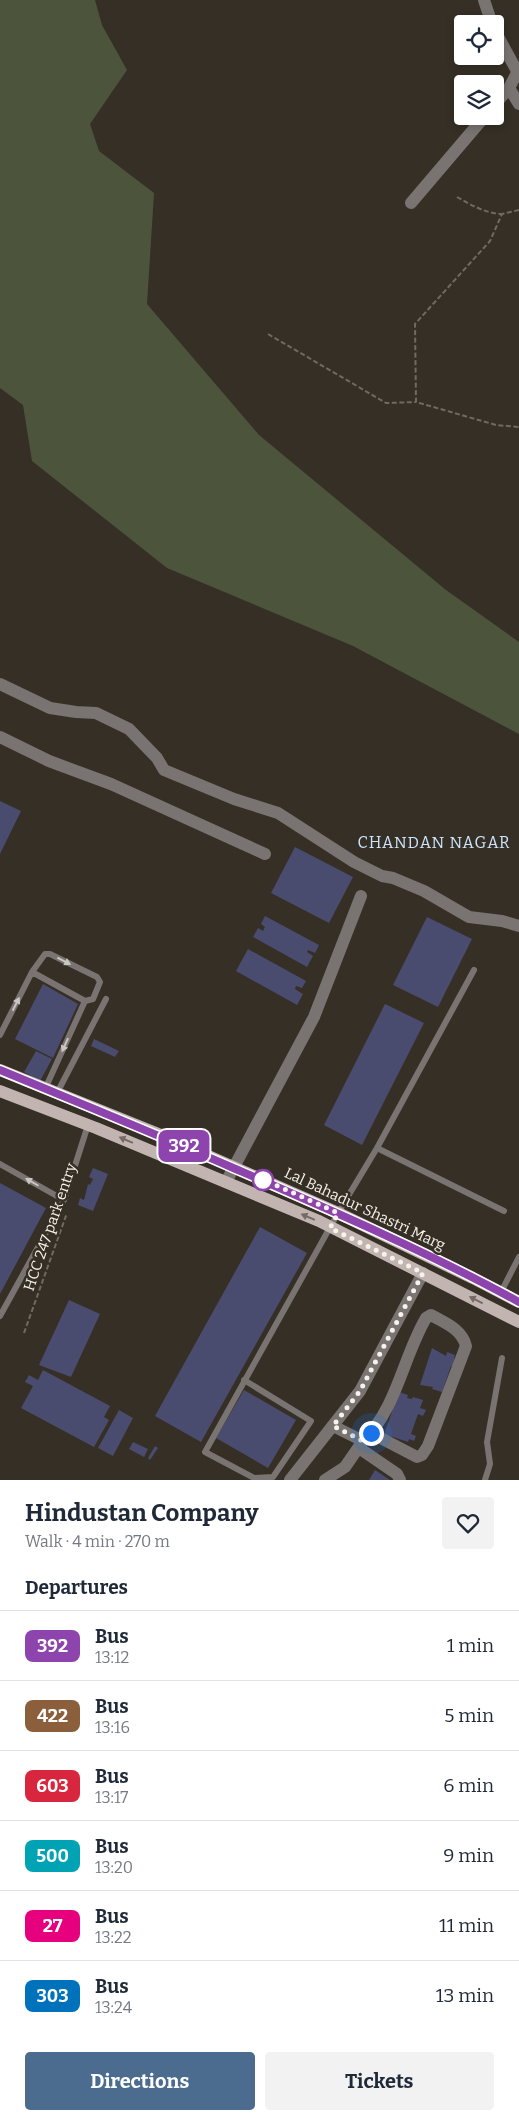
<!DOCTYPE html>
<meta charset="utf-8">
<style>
:root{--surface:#fff;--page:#f2f2f3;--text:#1f2937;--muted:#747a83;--line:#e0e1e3;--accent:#4b6c8f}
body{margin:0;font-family:Bitter,serif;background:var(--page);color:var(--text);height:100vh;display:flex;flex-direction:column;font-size:19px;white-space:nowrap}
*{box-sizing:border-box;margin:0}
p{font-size:16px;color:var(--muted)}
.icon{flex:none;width:28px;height:28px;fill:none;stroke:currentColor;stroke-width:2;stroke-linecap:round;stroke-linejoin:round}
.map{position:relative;height:1480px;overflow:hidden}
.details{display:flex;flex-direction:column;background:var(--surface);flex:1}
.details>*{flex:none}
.badge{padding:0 10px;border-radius:8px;font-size:18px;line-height:32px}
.tools{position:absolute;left:454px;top:15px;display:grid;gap:10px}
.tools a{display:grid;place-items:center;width:50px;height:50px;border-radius:5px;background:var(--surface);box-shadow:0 2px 8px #0003;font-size:25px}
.you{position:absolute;width:25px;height:25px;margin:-12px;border:4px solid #fff;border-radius:50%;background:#1a73e8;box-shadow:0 0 0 8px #1a73e833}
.map>.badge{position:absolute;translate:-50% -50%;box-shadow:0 0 0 2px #fff}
h2{padding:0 25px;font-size:19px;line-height:45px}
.round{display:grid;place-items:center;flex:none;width:52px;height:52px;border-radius:5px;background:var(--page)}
.headline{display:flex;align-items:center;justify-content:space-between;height:85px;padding:0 25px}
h1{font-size:24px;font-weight:700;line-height:38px}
.button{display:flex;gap:10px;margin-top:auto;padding:10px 25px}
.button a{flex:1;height:58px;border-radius:5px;background:var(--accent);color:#fff;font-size:20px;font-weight:700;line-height:58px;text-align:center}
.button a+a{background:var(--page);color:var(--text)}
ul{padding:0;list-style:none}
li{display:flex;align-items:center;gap:15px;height:70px;padding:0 25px;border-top:1px solid var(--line)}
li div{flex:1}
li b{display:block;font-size:19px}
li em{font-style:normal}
li .badge{min-width:55px;font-weight:700;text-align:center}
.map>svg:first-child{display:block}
</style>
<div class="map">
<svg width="519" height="1480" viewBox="0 0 519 1480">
<rect width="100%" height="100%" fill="#352f25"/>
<path fill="#4c553c" d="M0 0H95L102 25 127 70 90 124 99 151 154 193 147 304 259 435 446 590 519 642V734L353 646 167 568 32 461 23 405 0 388Z"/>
<path fill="#4a4c6f" d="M0 801 21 811 0 854Z
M295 847 353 877 329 923 271 893Z
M265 916 319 945 315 953 308 950 307 952 313 956 307 967 253 937 258 928 263 931 265 927 261 924Z
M427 917 472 939 438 1007 393 985Z
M248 949 306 981 302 988 296 986 295 989 303 994 297 1005 236 971Z
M43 984 78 1004 53 1058 15 1039Z
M385 1004 424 1023 362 1145 324 1125Z
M94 1039 119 1051 115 1057 91 1046Z
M36 1051 52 1059 40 1081 24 1072Z
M93 1168 108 1174 93 1211 78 1205 80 1198 84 1200 88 1184 90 1185 93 1179 89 1177Z
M0 1183 46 1208 0 1294Z
M260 1227 307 1253 201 1442 155 1416Z
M69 1300 100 1314 71 1377 39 1365Z
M432 1348 446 1356 447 1352 455 1355 454 1359 458 1360 456 1367 451 1366 442 1392 432 1389 433 1387 420 1385Z
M43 1370 110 1406 104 1417 109 1420 94 1447 21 1408 33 1386 25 1382 29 1375 38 1380Z
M244 1390 296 1420 268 1468 216 1438Z
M399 1392 408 1395 407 1398 412 1399 413 1397 423 1400 420 1408 426 1410 423 1416 418 1414 411 1434 416 1436 414 1441 409 1439 408 1442 384 1434Z
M119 1410 133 1418 113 1456 98 1448Z
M133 1442 148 1449 144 1457 129 1449Z
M155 1446 158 1448 150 1460 148 1458Z
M375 1470 390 1480H369Z"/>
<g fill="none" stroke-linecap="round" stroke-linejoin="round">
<path stroke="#706b62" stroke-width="2" stroke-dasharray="5 2.5" stroke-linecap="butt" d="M457 197C471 205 485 213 501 214
M519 210 502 214 490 241 415 324 416 402 496 425 519 427
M268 334 386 403 416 402
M24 1333 67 1213"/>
<path stroke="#797371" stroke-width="6" d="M0 1035 32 972 45 954H50L97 977 100 982 93 999 85 1001 32 972
M45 1089 85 1001
M57 1093 106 999
M377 1148 504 1211
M0 1164 64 1200
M501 1292 519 1257
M0 1316 64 1200 88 1125
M244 1380 311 1421 273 1477 254 1478 205 1452 338 1213 377 1148 474 970
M485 1480 490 1464 487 1442 502 1358"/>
<path stroke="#797371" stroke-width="12" d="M484 0 492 24
M495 31 517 71
M519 69 509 88 519 104
M495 104 509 88
M411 203 485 116
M0 684 50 708 76 712 96 713 129 729 157 758 164 770 234 799 278 813 354 862 382 876 393 878 424 891 469 917 502 921 519 926
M0 737 49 761 111 784 265 854
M226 1182 314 1017 361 896
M363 1441C397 1408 403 1357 426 1318L431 1315C445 1323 462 1329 466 1346L428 1446 422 1455 417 1457 371 1433
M359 1448 397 1474 400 1480
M290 1480 360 1391 423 1273
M325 1480 345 1467 363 1441 333 1426"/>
<path stroke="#c2b5b1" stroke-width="12" d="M0 1070 156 1133 338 1213 473 1278 519 1302
M0 1091 96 1128 319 1221 519 1322"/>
</g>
<defs><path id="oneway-solid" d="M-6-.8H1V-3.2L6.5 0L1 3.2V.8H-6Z" transform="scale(1.25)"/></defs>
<g fill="#cac6c1">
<use href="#oneway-solid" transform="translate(64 961) rotate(27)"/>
<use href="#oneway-solid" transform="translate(16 1004) rotate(-63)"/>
<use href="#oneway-solid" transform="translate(65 1045) rotate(114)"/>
<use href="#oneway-solid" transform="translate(32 1182) rotate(-150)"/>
</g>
<g fill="#746b64">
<use href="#oneway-solid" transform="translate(126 1140) rotate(-157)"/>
<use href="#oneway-solid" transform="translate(308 1217) rotate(-157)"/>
<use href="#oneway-solid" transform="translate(476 1300) rotate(-153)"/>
</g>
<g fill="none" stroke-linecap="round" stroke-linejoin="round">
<defs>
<path id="line" d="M0 1070C77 1102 154 1133 231 1167 328 1209 426 1251 519 1302"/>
</defs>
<use href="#line" stroke="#fff" stroke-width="11"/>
<use href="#line" stroke="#8e44ad" stroke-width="8"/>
<path stroke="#f6f3ec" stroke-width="5" stroke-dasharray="0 9" d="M263 1180 262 1179 338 1213 330 1228 423 1273 360 1391 333 1426 363 1441 371 1433"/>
</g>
<circle fill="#fff" stroke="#8e44ad" stroke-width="2.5" cx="263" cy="1180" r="10"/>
<g text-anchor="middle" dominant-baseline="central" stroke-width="5" stroke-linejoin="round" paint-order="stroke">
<g font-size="15" fill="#f6f3ec" stroke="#352f25">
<text transform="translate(365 1209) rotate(25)">Lal Bahadur Shastri Marg</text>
<text transform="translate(50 1227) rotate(-71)">HCC 247 park entry</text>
</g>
<g font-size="16" letter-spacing="1" fill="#cee5fc" stroke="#352f25">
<text x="434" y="842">CHANDAN NAGAR</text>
</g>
</g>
</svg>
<div class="tools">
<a><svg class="icon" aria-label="locate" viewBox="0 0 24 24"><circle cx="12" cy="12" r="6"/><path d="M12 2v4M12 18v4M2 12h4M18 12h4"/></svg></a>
<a><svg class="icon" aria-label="layers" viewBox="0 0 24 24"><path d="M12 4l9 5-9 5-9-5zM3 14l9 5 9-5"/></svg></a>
</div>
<div class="you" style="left:371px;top:1433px"></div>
<b class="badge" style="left:184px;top:1146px;background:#8e44ad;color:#fff">392</b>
</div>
<section class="details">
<div class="headline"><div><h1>Hindustan Company</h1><p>Walk · 4 min · 270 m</p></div><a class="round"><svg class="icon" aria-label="heart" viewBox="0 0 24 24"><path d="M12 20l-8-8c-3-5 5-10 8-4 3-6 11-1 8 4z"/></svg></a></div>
<h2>Departures</h2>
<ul>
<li><span class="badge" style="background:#8e44ad;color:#fff">392</span><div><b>Bus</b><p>13:12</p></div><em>1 min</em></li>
<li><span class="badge" style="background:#8b5e3c;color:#fff">422</span><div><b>Bus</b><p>13:16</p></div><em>5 min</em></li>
<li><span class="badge" style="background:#d7263d;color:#fff">603</span><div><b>Bus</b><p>13:17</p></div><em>6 min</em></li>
<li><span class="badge" style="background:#00a3b4;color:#fff">500</span><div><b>Bus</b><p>13:20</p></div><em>9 min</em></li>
<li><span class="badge" style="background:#e6007e;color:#fff">27</span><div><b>Bus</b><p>13:22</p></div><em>11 min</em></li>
<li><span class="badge" style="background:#0072bc;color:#fff">303</span><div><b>Bus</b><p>13:24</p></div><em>13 min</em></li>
</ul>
<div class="button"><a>Directions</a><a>Tickets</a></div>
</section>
